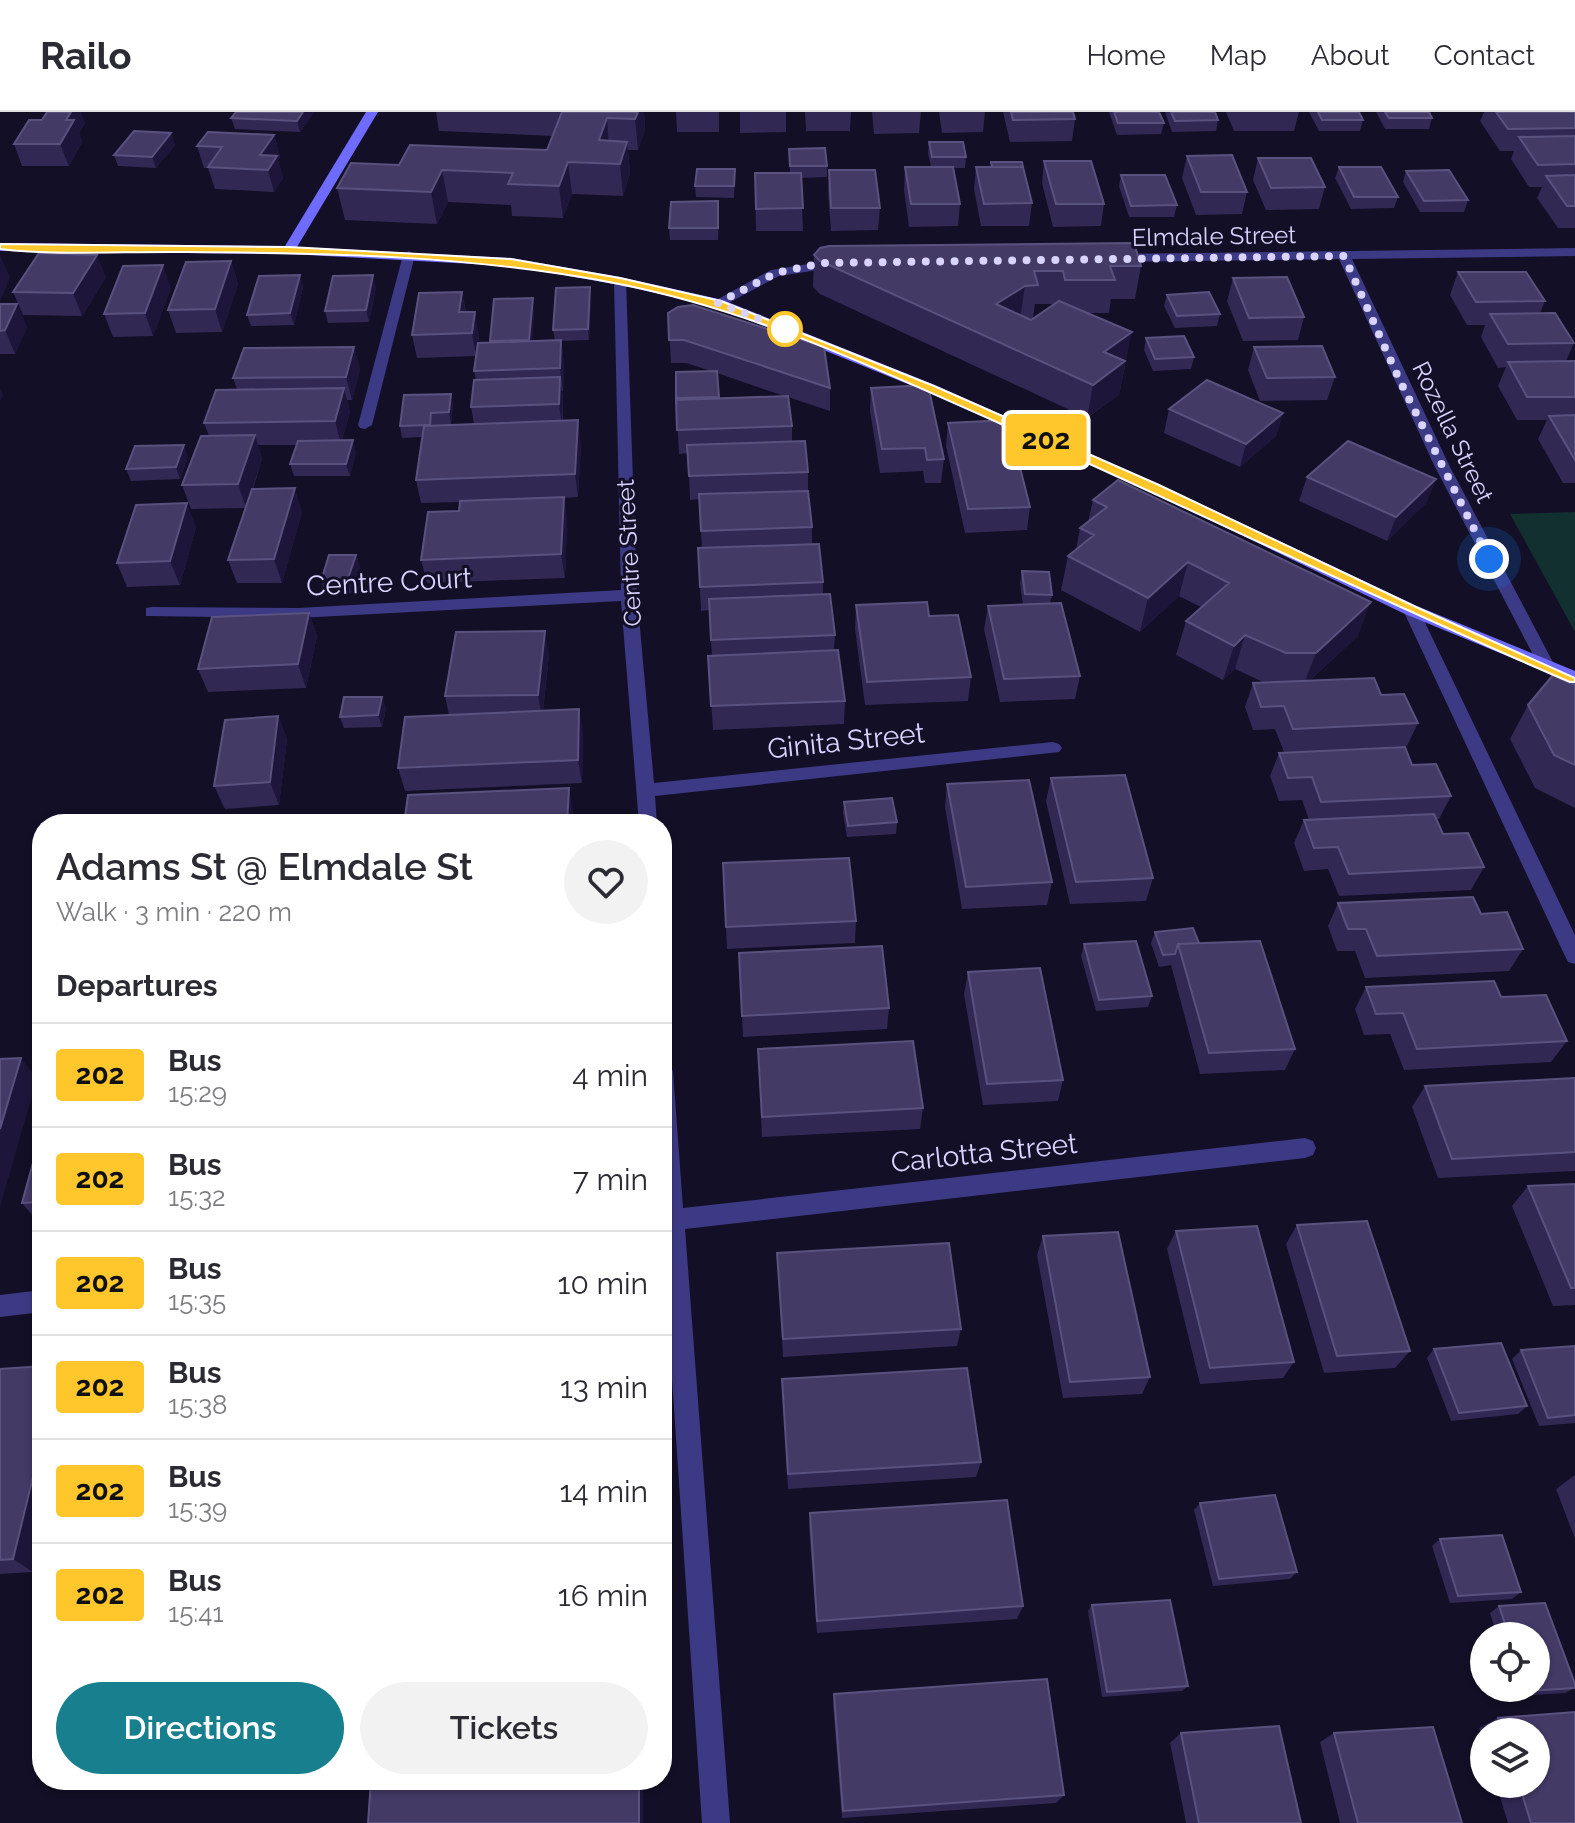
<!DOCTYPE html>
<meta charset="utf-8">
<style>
:root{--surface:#fff;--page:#f2f2f3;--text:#2b2b33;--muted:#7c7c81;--line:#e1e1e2;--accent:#187f8f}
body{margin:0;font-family:Raleway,sans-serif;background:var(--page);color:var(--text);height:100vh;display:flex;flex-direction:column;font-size:30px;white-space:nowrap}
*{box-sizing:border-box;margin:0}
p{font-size:26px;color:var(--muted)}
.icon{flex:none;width:44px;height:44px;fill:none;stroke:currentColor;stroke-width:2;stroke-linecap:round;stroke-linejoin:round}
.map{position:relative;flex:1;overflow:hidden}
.sheet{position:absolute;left:32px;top:702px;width:640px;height:976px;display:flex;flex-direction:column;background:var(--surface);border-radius:32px;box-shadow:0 2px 6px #0004}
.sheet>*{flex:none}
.badge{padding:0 16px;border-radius:6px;font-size:28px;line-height:52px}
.fabs{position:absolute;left:1470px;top:1510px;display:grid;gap:16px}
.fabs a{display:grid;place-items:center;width:80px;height:80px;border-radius:50%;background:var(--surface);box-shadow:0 2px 6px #0004;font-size:40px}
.you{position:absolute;width:40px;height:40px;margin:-20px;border:6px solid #fff;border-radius:50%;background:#1a73e8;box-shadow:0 0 0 12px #1a73e833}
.map>.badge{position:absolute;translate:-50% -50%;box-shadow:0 0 0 4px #fff}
h2{padding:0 24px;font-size:30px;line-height:72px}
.round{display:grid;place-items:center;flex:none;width:84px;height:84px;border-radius:42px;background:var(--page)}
.headline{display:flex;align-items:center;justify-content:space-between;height:136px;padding:0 24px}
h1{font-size:38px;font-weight:600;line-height:60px}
.action{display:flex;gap:16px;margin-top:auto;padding:16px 24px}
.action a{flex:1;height:92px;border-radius:48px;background:var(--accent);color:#fff;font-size:32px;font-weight:600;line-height:92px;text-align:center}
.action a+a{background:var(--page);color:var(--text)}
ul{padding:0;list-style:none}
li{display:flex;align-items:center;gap:24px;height:104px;padding:0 24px;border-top:2px solid var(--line)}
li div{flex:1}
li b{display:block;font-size:30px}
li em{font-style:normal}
li .badge{min-width:88px;font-weight:700;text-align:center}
header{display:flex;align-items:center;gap:48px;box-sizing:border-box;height:112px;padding:0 40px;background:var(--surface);border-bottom:2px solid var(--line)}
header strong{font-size:38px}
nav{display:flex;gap:44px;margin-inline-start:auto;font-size:28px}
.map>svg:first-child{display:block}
</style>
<header>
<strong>Railo</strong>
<nav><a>Home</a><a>Map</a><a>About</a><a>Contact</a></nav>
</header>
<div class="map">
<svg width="1575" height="1711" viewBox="0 0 1575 1711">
<rect width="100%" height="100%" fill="#130f26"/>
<path fill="#12302f" d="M1575 400V520L1510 402Z"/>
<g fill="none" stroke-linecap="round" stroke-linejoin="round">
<path fill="#3d3a85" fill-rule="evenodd" d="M1575 136V144L1352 147 1449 353 1556 556 1548 562 1540 556 1434 353 1339 147 1111 150 1105 146 1111 142Z
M409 139 415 143 372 313 365 317 360 316 358 313 403 143Z
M839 147 844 148V154L779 164 723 194 711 191 771 158Z
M620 165 626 169 637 483 654 671 1053 630 1059 632 1062 636 1059 640 655 684 657 712H639L621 489 298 506 146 504V496L152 495 298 496 621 478 614 169Z
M1411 493 1419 498 1575 823V852L1568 850 1565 844 1403 498Z
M662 950 669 953 673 959 683 1096 1305 1026 1313 1029 1316 1036 1313 1043 1305 1046 685 1117 730 1711H702L662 1119Z
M42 1178V1200L0 1205V1183Z"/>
<path fill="#6f6bff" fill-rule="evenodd" d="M366 0H378L297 135 511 146 620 165 723 188 935 273 1160 373 1417 494 1575 559V572L1405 502 1150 379 925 279 714 194 620 173 511 154 289 142 0 139V131L285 134Z"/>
</g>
<path fill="#312854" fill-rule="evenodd" d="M236 0H314L300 20 235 17 231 6Z
M433 0H644L645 17 638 38H628L630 61 623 84 572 82 563 106 512 104 511 93 448 90 437 112 345 108 337 76 399 53 547 38 553 24 439 19 436 0Z
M676 0H719V20H677Z
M740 0H786V20L740 21Z
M805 0H851L850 19H806Z
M872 0H921L919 21 874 22Z
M939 0H985L983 20 942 21Z
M1003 0H1073L1075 7 1072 29 1010 30Z
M1109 0H1159L1164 11 1161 22 1117 23Z
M1165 0H1215L1218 8 1216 19 1172 20Z
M1226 0H1299L1294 19H1234Z
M1309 0H1359L1363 8 1360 19H1319Z
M1376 0H1429L1432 6 1429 17H1385Z
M1484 0H1575V116H1558L1537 86 1542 75H1529L1511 47 1514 39H1500L1480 9Z
M85 11 79 21 82 30 69 54H22L14 32Z
M171 21 175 33 156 56 118 54 114 43Z
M274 23 280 45 278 48 283 66 274 80 215 77 208 56H204L197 34Z
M929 30 966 45 965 56H953L960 92 958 114 909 115 904 78 905 55H931L928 41Z
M789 37 827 54V65L801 66 803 119H756L755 61H790Z
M1187 44 1247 80 1242 102 1196 103 1182 66Z
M1258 46 1325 75 1319 97 1266 98 1253 68Z
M1044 49 1104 92 1101 114 1053 115 1042 71Z
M991 50 1032 91 1029 114H981L974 77 976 55H991Z
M1339 55 1398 85 1394 96 1351 97 1335 66Z
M735 57 734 86 696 85 695 74Z
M829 58 880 96 878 118 831 119 828 80Z
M1406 59 1468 88 1464 100H1420L1403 70Z
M1121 63 1177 93 1174 105H1129L1119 74Z
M719 101 718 128H670L669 116Z
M814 143 1141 154 1135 187H1111L1109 201H1087L1125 254 1119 283 1087 306 820 182 813 175ZM1035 192H1056L1031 208 1028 207 1033 206Z
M231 149 238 172 222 220 176 221 168 198Z
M1458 160 1545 189 1540 201 1574 231 1566 249H1575V371H1563L1538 327 1547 308H1517L1498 274 1506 255 1498 256 1481 225 1485 213H1467L1450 183Z
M300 163 303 175 294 213 251 214 247 203Z
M106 165 82 204 23 203 13 180Z
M1233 166 1304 205 1298 228 1243 229 1227 189Z
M376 175 369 210 328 211 325 199Z
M171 176 153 224 113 225 104 202Z
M462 180 466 200 479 223 478 231H490V229L534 198 532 229H555L553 218 591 187 589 228 561 229 564 252 563 279H562L563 288V309L581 332 578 385 564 386 567 409 565 466 427 471 421 448 459 399 460 390 421 391 416 368 422 325 402 326 400 314 451 282 453 294 451 312 434 313 474 312 471 295 476 268 474 259 476 244 417 246 412 223Z
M1167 183 1220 202 1217 214 1175 216 1164 194Z
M0 192 27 215 15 242H0Z
M668 201 830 276V299L788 285 792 314V329L808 360V379L812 415V432L823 470V482L835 523 834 538 845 589 844 612 713 618 708 544H712L709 498 701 499 698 436H702L699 387 690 388 688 341 679 342 676 286 711 259 686 251H671ZM717 261 784 284 719 286Z
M1146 226 1194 245 1191 257 1153 259 1144 238Z
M354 235 360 258 352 288H347L350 300 342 328 356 340 350 364H294L290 352 296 333H258L262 347 253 377 302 400 282 471H237L228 448 245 396 191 397 182 373 209 324 204 311 237 277 233 266Z
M1254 235 1335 265 1327 288 1260 289 1248 258Z
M871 276 944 347 941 371H925L923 359 880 361 870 299Z
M1169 297 1283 301 1276 324 1240 355 1164 321Z
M948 311 1030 395 1027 418 965 421 946 334Z
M188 345 180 367 131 369 126 357Z
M1307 365 1436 367 1426 391 1387 429 1299 389Z
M1093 388 1358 524 1309 569 1381 583 1418 611 1407 634 1284 640 1275 617 1253 618 1245 595 1253 571H1265L1235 557 1223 568 1176 543 1186 509 1201 495 1179 484 1140 520 1061 478 1068 444 1076 438 1080 416 1088 410Z
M196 415 180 473 127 475 117 451Z
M356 443 360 455 351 481H325L321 469Z
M1022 459 1052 483 1050 491 1080 564 1075 587 1000 590 984 517 988 494 1023 492 1020 472Z
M856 493 929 504 971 565 968 589 865 593 855 517Z
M309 501 317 524 306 576 208 580 198 557Z
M549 543 543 599 583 620 582 671 405 679 398 656 449 603 445 584Z
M1575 573V696L1535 676 1510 627 1528 593Z
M382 585 386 597 382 615 344 616 340 605Z
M278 604 287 627 279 693 225 697 214 674Z
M1279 641 1412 653 1451 684 1439 707H1436L1443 722 1484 755 1471 778 1339 784 1328 757 1304 759 1294 731 1304 708H1309L1302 688 1279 689 1270 664Z
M1051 666 1153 766 1146 789 1070 792 1046 689Z
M947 672 1052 770 1047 793 962 797 945 695Z
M844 690 897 710 896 722 847 725 843 701Z
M723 751 856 809 855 831 727 837Z
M1338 791 1481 802 1523 837 1509 859 1365 866 1355 839H1337L1328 814Z
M1155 820 1199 831 1295 937 1285 958 1200 962 1171 853 1159 855 1151 831Z
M1084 832 1152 884 1148 895 1096 899 1081 844Z
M739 841 889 896 887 917 743 925Z
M968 860 1063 968 1058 989 983 993 964 882Z
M1366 875 1501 885 1567 929 1551 950 1404 958 1390 922 1364 923 1355 897Z
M758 937 923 996 920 1017 762 1025Z
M1575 966V1059L1438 1066 1412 995 1425 974Z
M42 1018V1110H38L22 1091Z
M1575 1072V1193L1553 1194 1512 1094 1528 1074Z
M1297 1113 1410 1239 1395 1256 1324 1261 1286 1132Z
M1176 1119 1294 1250 1283 1266 1200 1272 1167 1137Z
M1043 1124 1150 1265 1142 1282 1063 1286 1037 1143Z
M777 1141 961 1217 957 1234 783 1245Z
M1575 1234V1311L1539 1314 1512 1247 1521 1238Z
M1434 1237 1527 1294 1518 1302 1451 1309 1427 1246Z
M0 1257 33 1460 0 1462Z
M782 1267 981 1350 976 1365 788 1377Z
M1575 1363V1427L1556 1377Z
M1200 1391 1297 1460 1290 1467 1213 1474 1194 1398Z
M810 1401 1023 1494 1017 1507 817 1521 809 1415Z
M1440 1427 1521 1480 1512 1487 1450 1491 1432 1434Z
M1545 1491 1575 1572V1576L1565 1581 1517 1584 1515 1576H1536V1524H1497L1490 1501 1499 1494Z
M1092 1493 1188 1574 1182 1579 1102 1585 1088 1499Z
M834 1582 1064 1683 1056 1691 842 1706 833 1592Z
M1575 1600V1711H1508L1496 1672H1536V1620H1484V1633L1479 1616 1498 1606Z
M1181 1621 1301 1711H1186L1170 1631Z
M1334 1621 1462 1711H1340L1320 1630Z"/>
<path fill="#1d163a" d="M71 0H81L85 11 79 21 82 30 69 54 60 32 66 8Z
M303 0H314L300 20 297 9Z
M638 0H644L645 17 638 38 635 7Z
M607 6 609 37 599 28Z
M171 21 175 33 156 56 152 45Z
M274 23 280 45 278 48 283 66 274 80 268 58 260 43Z
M627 30 630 61 623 84 620 52Z
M568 50 572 82 563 106 559 74Z
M442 58 448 90 437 112 431 80Z
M0 143 10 165 0 190Z
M97 143 106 165 82 204 73 181Z
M231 149 238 172 222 220 215 197Z
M163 153 171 176 153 224 145 201Z
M300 163 303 175 294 213 290 201Z
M373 163 376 175 369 210 366 198Z
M1025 174 1020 207 996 192Z
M590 175 591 187 589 228 588 217Z
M462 180 466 203 464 224 459 200Z
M533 186 534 198 531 240 529 228Z
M17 192 27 215 15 242 5 218Z
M475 200 479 223 476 244 472 221Z
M1132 220 1119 283 1087 306 1093 273 1104 240Z
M561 228 564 252 563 279 560 256Z
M354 235 360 258 352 288 346 265Z
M560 265 563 288 562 315 559 292Z
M0 276 3 283 0 290Z
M344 276 350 300 341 332 335 309Z
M451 282 453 294 451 312 449 300Z
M1283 301 1276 324 1240 355 1246 332Z
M578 308 581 332 578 385 575 362Z
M255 323 262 347 246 396 238 372Z
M353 328 356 340 350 364 346 352Z
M184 333 188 345 180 367 176 355Z
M1436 367 1426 391 1387 429 1396 405Z
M295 376 302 400 282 471 274 447Z
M564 385 567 409 565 466 561 442Z
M187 391 196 415 180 473 170 449Z
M356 443 360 455 351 481 347 469Z
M1188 450 1179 484 1140 520 1148 486Z
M1371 490 1358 524 1303 574 1316 541Z
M309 501 317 524 306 576 298 552Z
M545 519 549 543 542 606 538 583Z
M1245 523 1235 557 1223 568 1234 534Z
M382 585 386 597 382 615 378 603Z
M579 597 583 620 582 671 578 648Z
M278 604 287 627 279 693 270 670Z
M569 676 573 698 572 712H567Z
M21 946 37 967 0 1095V1017Z
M42 1328V1421L33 1460 13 1447Z
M639 1668H643V1711H639Z"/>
<path fill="#433a66" stroke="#5a527e" stroke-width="2" d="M47 0H71L66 8H74L60 32H14L29 8H42Z
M236 0H303L297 9 231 6Z
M562 0H638L635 7 607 6 599 28 627 30 620 52 568 50 559 74 508 72 513 61 442 58 431 80 337 76 351 51 399 53 410 33 547 38Z
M1011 0H1073L1075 7 1013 8Z
M1114 0H1159L1164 11H1118Z
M1171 0H1215L1218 8 1175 9Z
M1318 0H1359L1363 8H1322Z
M1385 0H1429L1432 6H1389Z
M1496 0H1575V16L1508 17Z
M134 19 171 21 152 45 114 43Z
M208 20 274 23 260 43 277 44 268 58 208 55 222 35 197 34Z
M1575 24V52L1538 53 1519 25Z
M929 30H963L966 45H932Z
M825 36 827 54H790L789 37Z
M1232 43 1247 80H1201L1187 44Z
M1258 46H1311L1325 75 1271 76Z
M1044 49H1091L1104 92H1056Z
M991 50H1022L1023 55H992Z
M905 55H953L960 92H911Z
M976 55H1023L1032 91 984 92Z
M1339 55H1381L1398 85H1354Z
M697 57H735L734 74H695Z
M829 58H875L880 96H831Z
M1449 58 1468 88 1424 89 1406 59Z
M755 61H801L803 96 756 97Z
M1121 63H1165L1177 93 1131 94Z
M1575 63V94H1567L1546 64Z
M718 89V116H669L671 90Z
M1134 131 1141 154H1110L1115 168H1065L1063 159H1034L1038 173 1025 174 996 192 1031 208 1059 189 1132 220 1104 240 1125 249 1093 273 820 149 814 143 820 136 829 134Z
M39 141 97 143 73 181 13 180Z
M231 149 215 197 168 198 186 150Z
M163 153 145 201 104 202 123 154Z
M1458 160H1526L1545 189 1476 190Z
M300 163 290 201 247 203 259 164Z
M373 163 366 198 325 199 333 164Z
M1287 165 1304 205 1249 206 1233 166Z
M590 175 588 217 553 218 556 176Z
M462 180 459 200H475L472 221 412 223 419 181Z
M1209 180 1220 202 1177 204 1167 183Z
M533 186 529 228 490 229 494 187Z
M0 192H17L5 218 0 219Z
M693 193 824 235 830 276 684 228H669L668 201 678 195Z
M1555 201 1574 231 1508 232 1490 202Z
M1184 224 1194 245 1155 247 1146 226Z
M561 228 560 256 474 259 478 231Z
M1322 234 1335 265 1267 266 1254 235Z
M354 235 346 265 233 266 244 236Z
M1575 249V285H1527L1508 250Z
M717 259 719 285 676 286V260Z
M560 265 559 292 471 295 474 268Z
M1207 268 1283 301 1246 332 1169 297Z
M928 273 944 347 927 348 925 336 882 337 871 276Z
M344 276 335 309 204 311 216 278Z
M451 282 449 300 431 301 430 313 400 314 404 283Z
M788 284 792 314 677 318 676 288Z
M1575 303V348L1549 304Z
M578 308 575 362 416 368 424 314Z
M1008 308 1030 395 968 397 948 311Z
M255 323 238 372 182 373 201 324Z
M353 328 346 352H290L298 329Z
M805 329 808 360 689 364 687 333Z
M1348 329 1436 367 1396 405 1307 365Z
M184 333 176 355 126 357 135 334Z
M1118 368 1371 490 1316 541H1286L1245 523 1234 534 1186 509 1229 471 1188 450 1148 486 1068 444 1094 423 1080 416 1107 395 1093 388Z
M295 376 274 447 228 448 252 377Z
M808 379 812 415 701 419 699 382Z
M564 385 561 442 421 448 428 400 459 399 460 389Z
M187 391 170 449 117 451 136 393Z
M819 432 823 470 700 475 698 436Z
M329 443H356L347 469H321Z
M1022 459 1049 460 1052 483 1025 482Z
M830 482 835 523 711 528 709 487Z
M927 490 929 504 958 503 971 565 867 570 856 493Z
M1061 491 1080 564 1004 567 988 494Z
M309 501 298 552 198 557 212 505Z
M545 519 538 583 445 584 456 520Z
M838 538 845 589 711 594 708 544Z
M1553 563 1575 573V653L1554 643 1528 593Z
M1374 566 1381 583 1404 582 1418 611 1293 617 1284 594 1261 595 1253 571Z
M344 585H382L378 603 340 605Z
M579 597 578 648 398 656 405 605Z
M278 604 270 670 214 674 225 608Z
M1405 635 1412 653 1436 652 1451 684 1321 690 1312 665 1288 666 1279 641Z
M1125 663 1153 766 1076 770 1051 666Z
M1029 668 1052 770 966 775 947 672Z
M569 676 567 712H404L408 683Z
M892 686 897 710 848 714 844 690Z
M1434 702 1443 722 1468 721 1484 755 1349 762 1338 735 1314 736 1304 708Z
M849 746 856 809 726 815 723 751Z
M1473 785 1481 802 1507 800 1523 837 1377 844 1366 817H1348L1338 791Z
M1193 816 1199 831 1178 832 1175 842 1163 843 1155 820Z
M1136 829 1152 884 1099 888 1084 832Z
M1260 829 1295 937 1209 941 1178 832Z
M882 834 889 896 742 904 739 841Z
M1040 856 1063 968 987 972 968 860Z
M1494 869 1501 885 1546 883 1567 929 1417 937 1403 901 1376 902 1366 875Z
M913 929 923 996 762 1005 758 937Z
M21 946 0 1017V947Z
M1575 966V1040L1452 1047 1425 974Z
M42 1018V1090L22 1091Z
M1575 1072V1176H1571L1528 1074Z
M1367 1109 1410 1239 1337 1244 1297 1113Z
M1257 1114 1294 1250 1210 1256 1176 1119Z
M1118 1120 1150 1265 1070 1270 1043 1124Z
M949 1131 961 1217 783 1227 777 1141Z
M1501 1231 1527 1294 1459 1301 1434 1237Z
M1575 1234V1303L1548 1306 1521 1238Z
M42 1254V1328L13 1447 0 1448V1257Z
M967 1256 981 1350 788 1362 782 1267Z
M1275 1383 1297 1460 1219 1467 1200 1391Z
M1007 1388 1023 1494 817 1509 810 1401Z
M1502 1423 1521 1480 1458 1484 1440 1427Z
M1170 1488 1188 1574 1107 1580 1092 1493Z
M1545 1491 1575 1572V1576L1528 1579 1527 1576H1536V1524H1509L1499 1494Z
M1047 1567 1064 1683 843 1699 834 1582Z
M1575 1600V1711H1531L1519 1672H1536V1620H1502L1498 1606Z
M1279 1614 1301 1711H1199L1181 1621Z
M1433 1615 1462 1711H1358L1334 1621Z
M371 1668H639V1711H368Z"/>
<path fill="#ffc72c" stroke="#fff" stroke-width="2" d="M0 132 289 135 511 147 620 166 721 189 934 274 1159 373 1416 495 1575 566V570H1570C1378 488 1192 397 1001 312 878 257 752 198 619 172 478 144 332 141 188 140 125 139 59 144 0 137Z"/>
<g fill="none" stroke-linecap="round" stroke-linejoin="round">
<path stroke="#d9d4ff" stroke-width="8" stroke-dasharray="0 14.4" d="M785 217 718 191 776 161 823 151 1344 144 1399 267 1489 447"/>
</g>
<circle fill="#fff" stroke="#ffc72c" stroke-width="4" cx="785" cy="217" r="16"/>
<g text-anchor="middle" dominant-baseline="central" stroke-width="6" stroke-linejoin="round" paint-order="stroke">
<g font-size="24" fill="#d9d4ff" stroke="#130f26">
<text transform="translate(1214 124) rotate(-1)">Elmdale Street</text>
<text transform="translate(1453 320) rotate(64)">Rozella Street</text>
<text transform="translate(629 441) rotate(-93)">Centre Street</text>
</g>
<g font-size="28" fill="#d9d4ff" stroke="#130f26">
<text transform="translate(389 470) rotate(-3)">Centre Court</text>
<text transform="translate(846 629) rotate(-6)">Ginita Street</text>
<text transform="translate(984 1041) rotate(-6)">Carlotta Street</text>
</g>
</g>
</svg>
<div class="fabs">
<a><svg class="icon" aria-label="locate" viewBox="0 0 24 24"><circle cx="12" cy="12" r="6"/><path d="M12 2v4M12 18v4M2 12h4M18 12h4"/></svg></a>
<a><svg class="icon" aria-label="layers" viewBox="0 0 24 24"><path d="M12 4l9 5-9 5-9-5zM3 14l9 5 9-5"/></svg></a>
</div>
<div class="you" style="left:1489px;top:447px"></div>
<b class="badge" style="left:1046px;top:328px;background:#ffc72c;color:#111">202</b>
<section class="sheet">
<div class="headline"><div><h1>Adams St @ Elmdale St</h1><p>Walk · 3 min · 220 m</p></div><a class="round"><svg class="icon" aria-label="heart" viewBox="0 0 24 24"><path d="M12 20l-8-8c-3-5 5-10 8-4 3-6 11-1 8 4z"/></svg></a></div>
<h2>Departures</h2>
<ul>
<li><span class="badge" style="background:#ffc72c;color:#111">202</span><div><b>Bus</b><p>15:29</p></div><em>4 min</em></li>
<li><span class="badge" style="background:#ffc72c;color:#111">202</span><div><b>Bus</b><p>15:32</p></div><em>7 min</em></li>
<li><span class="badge" style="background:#ffc72c;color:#111">202</span><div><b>Bus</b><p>15:35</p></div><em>10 min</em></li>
<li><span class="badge" style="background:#ffc72c;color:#111">202</span><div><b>Bus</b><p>15:38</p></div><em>13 min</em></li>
<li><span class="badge" style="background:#ffc72c;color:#111">202</span><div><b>Bus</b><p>15:39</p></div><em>14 min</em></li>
<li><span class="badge" style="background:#ffc72c;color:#111">202</span><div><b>Bus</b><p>15:41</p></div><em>16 min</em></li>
</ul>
<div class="action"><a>Directions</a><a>Tickets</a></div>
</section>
</div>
